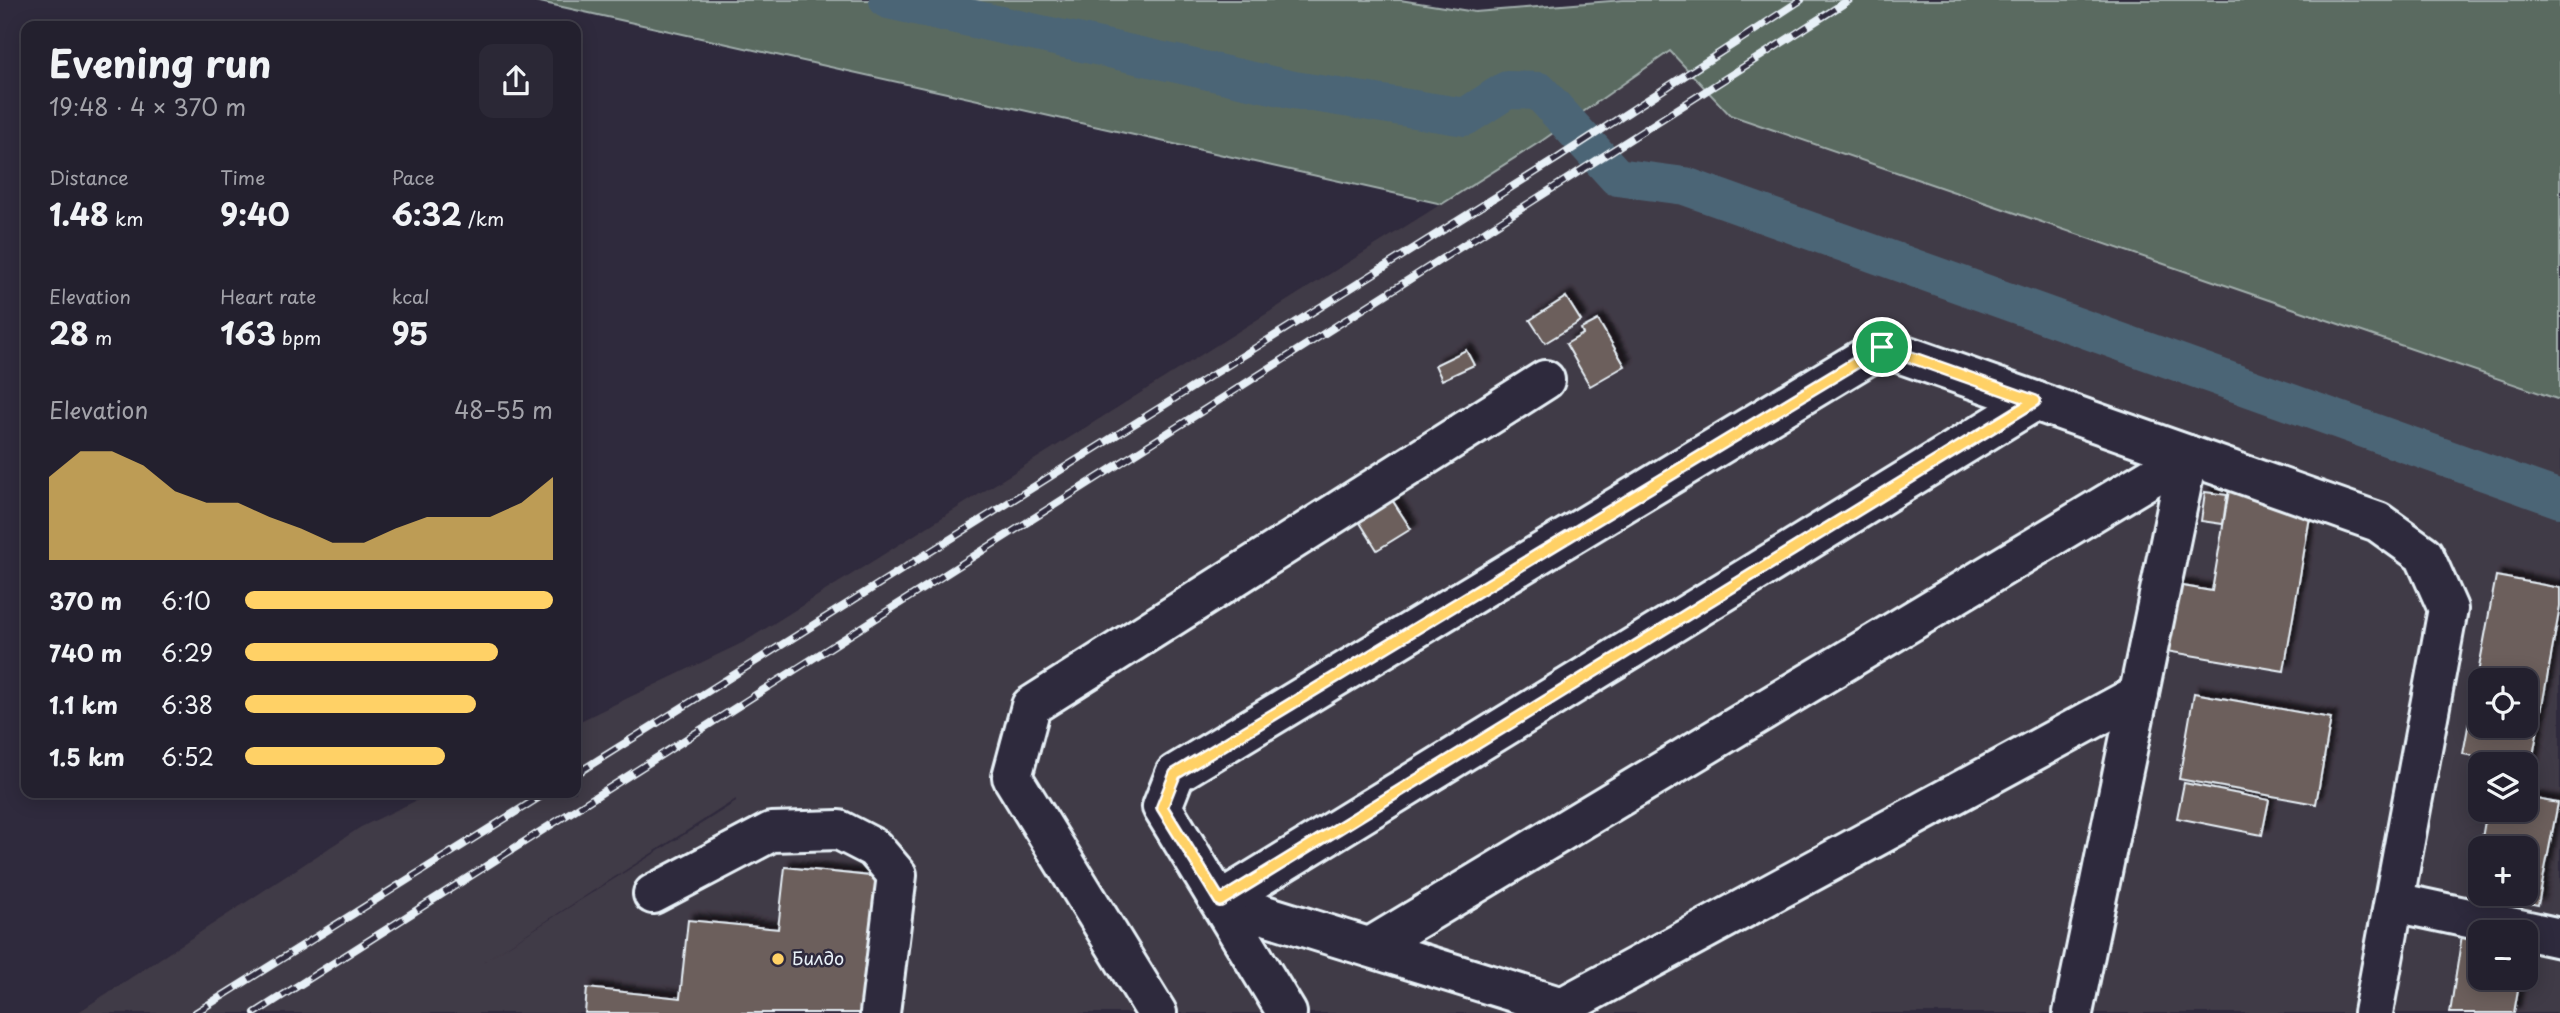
<!DOCTYPE html>
<html lang="en">
<head>
<meta charset="utf-8">
<style>
	:root { --surface:#23202e; --page:#2b2836; --text:#f1f3f6; --muted:#a3a3aa; --line:#403e4a; --accent:#ffd166 }
	body { margin:0; font-family:"Playpen Sans",sans-serif; background:var(--page); color:var(--text); height:100vh; display:flex; flex-direction:column; font-size:26px; white-space:nowrap }
	* { box-sizing:border-box; margin:0 }
	p { font-size:23px; color:var(--muted) }
	.icon { flex:none; width:38px; height:38px; fill:none; stroke:currentColor; stroke-width:2; stroke-linecap:round; stroke-linejoin:round }
	.map { position:relative; flex:1; overflow:hidden }
	.drawer { position:absolute; left:21px; top:21px; width:560px; height:777px; display:flex; flex-direction:column; background:var(--surface); border-radius:14px; box-shadow:0 4px 18px #0003,0 0 0 2px var(--line) }
	.drawer>* { flex:none }
	.buttons { position:absolute; left:2468px; top:668px; display:grid; gap:14px }
	.buttons a { display:grid; place-items:center; width:70px; height:70px; border-radius:14px; background:var(--surface); box-shadow:0 4px 18px #0003,0 0 0 2px var(--line); font-size:35px }
	.pin { position:absolute; display:grid; place-items:center; width:60px; height:60px; color:#fff; margin:-30px; border:4px solid #fff; border-radius:50%; box-shadow:0 2px 7px #0007 }
	.round { display:grid; place-items:center; flex:none; width:74px; height:74px; border-radius:14px; background:var(--page) }
	.headline { display:flex; align-items:center; justify-content:space-between; height:119px; padding:0 28px }
	h1 { font-size:38px; font-weight:700; line-height:52px }
	.stats { display:grid; grid-template-columns:repeat(3,1fr); gap:10px; height:119px; padding:7px 28px }
	.stats div { display:grid; align-content:center }
	.stats b { font-size:30px; font-weight:700 }
	.stats small { font-size:19px; font-weight:400 }
	.stats p { font-size:19px }
	.chart { height:196px; padding:14px 28px }
	.chart p { display:flex; justify-content:space-between }
	.chart svg { width:100%; height:126px; margin-top:7px; fill:var(--accent); opacity:.7 }
	ul { padding:0 28px; list-style:none; font-size:23px }
	li { display:grid; grid-template-columns:112px 84px 1fr; align-items:center; height:52px }
	li i { height:18px; border-radius:9px; background:var(--accent) }
	.map>svg:first-child { display:block }
	.built { fill:#413a46; fill-rule:evenodd }
	.green { fill:#5a6a61; stroke:#a1aeac; stroke-width:2 }
	.lines { fill:none; stroke-linecap:round; stroke-linejoin:round }
	.canal { stroke:#4c6576; stroke-width:38 }
	.building { fill:#6c5f5b; stroke:#e8f1f8; stroke-width:2; fill-rule:evenodd; filter:url(#shadow) }
	.minor-casing { stroke:#e8f1f8; stroke-width:44 }
	.minor { stroke:#2f2a3d; stroke-width:38 }
	.rail-casing { stroke:#e8f1f8; stroke-width:8 }
	.rail { stroke:#2f2a3d; stroke-width:5; stroke-dasharray:16; stroke-linecap:butt }
	.route-casing { stroke:#fff; stroke-width:14 }
	.route { stroke:#ffd166; stroke-width:9 }
	.poi-dot { fill:#ffd166; stroke:#2f2a3d; stroke-width:2.5 }
	.labels { text-anchor:middle; stroke-width:5; stroke-linejoin:round; paint-order:stroke }
	.poi-label { font-size:18px; fill:#e8f1f8; stroke:#2f2a3d; text-anchor:start }
</style>
</head>
<body>
<div class="map">
<svg width="2560" height="1013" viewBox="0 0 2560 1013">
	<defs>
		<filter id="shadow"><feDropShadow dx="6" dy="-6" stdDeviation="2" flood-color="#0009"/></filter>
	</defs>
	<rect width="100%" height="100%" fill="#2f2a3d"/>
	<filter id="ink" filterUnits="userSpaceOnUse"><feTurbulence type="fractalNoise" baseFrequency=".0143" numOctaves="2"/><feDisplacementMap in="SourceGraphic" scale="14" xChannelSelector="R" yChannelSelector="G"/><feConvolveMatrix kernelMatrix="1 2 1 2 8 2 1 2 1" color-interpolation-filters="sRGB"/></filter>
	<g filter="url(#ink)">
		<path class="built" d="M1670,51L1731,115L2560,400V1013H77L361,827L432,793H576V723L744,642L1543,140ZM2480,681H2525V726H2480ZM2480,765H2525V810H2480ZM736,799V802L484,961ZM2480,849H2525V894H2480ZM2480,933H2525V978H2480Z"/>
		<path class="green" d="M531,0H1400L1475,12L1623,0H2560V400L1730,115L1670,51L1543,140L1442,204Z"/>
		<g class="lines">
			<path class="canal" d="M888,0L1294,90L1465,117L1507,90L1539,91L1617,177L1685,186L2560,499"/>
		</g>
		<g class="building">
			<path d="M1566,297L1581,321L1545,343L1530,320Z"/>
			<path d="M1598,320L1625,366L1590,386L1566,344L1583,334L1581,329Z"/>
			<path d="M1466,350L1474,365L1442,380L1435,365Z"/>
			<path d="M1385,489L1411,529L1377,550L1352,510Z"/>
			<path d="M2229,490L2312,505L2284,671L2166,651L2177,585L2212,591Z"/>
			<path d="M2205,492L2227,495L2223,524L2201,521Z"/>
			<path d="M2496,576L2560,588V607L2531,767L2463,754ZM2480,681H2525V726H2480Z"/>
			<path d="M2194,693L2331,718L2316,804L2179,779Z"/>
			<path d="M2184,783L2269,800L2262,835L2177,818Z"/>
			<path d="M2525,797L2558,803L2538,905L2486,894H2525V849H2480L2487,810H2525Z"/>
			<path d="M2480,849V893L2472,891Z"/>
			<path d="M785,867L879,877L865,1013H585L587,988L680,998L688,920L778,929Z"/>
			<path d="M2464,922L2480,933V978H2520L2514,1013H2450Z"/>
		</g>
		<g class="lines">
			<defs>
				<g id="minor">
					<path d="M653,894L771,832L839,830L874,848L897,875L880,1013"/>
					<path d="M1220,901L1562,1007L2139,694"/>
					<path d="M1220,901L2035,401"/>
					<path d="M2395,902L2560,938"/>
					<path d="M1370,947L2188,455"/>
					<path d="M1157,1013L1012,777L1031,706L1545,380"/>
					<path d="M1287,1013L1162,807L1175,774L1882,347L2378,522L2424,555L2448,609L2373,1013"/>
					<path d="M2073,1013L2188,455"/>
				</g>
			</defs>
			<use href="#minor" class="minor-casing"/>
			<use href="#minor" class="minor"/>
			<defs>
				<g id="rail">
					<path d="M576,774L1558,158L1801,0"/>
					<path d="M195,1013L546,793"/>
					<path d="M255,1013L1849,0"/>
				</g>
			</defs>
			<use href="#rail" class="rail-casing"/>
			<use href="#rail" class="rail"/>
		</g>
	</g>
	<g class="lines" filter="url(#ink)">
		<defs>
			<path id="route" d="M1882,347L2035,401L1220,901L1162,807L1175,774Z"/>
		</defs>
		<use href="#route" class="route-casing"/>
		<use href="#route" class="route"/>
	</g>
	<circle class="poi-dot" cx="778" cy="959" r="7"/>
	<g class="labels">
		<g class="poi-label">
			<text x="792" y="965">Билдо</text>
		</g>
	</g>
</svg>
<div class="buttons">
<a><svg class="icon" aria-label="locate" viewBox="0 0 24 24"><circle cx="12" cy="12" r="6"/><path d="M12 2v4M12 18v4M2 12h4M18 12h4"/></svg></a>
<a><svg class="icon" aria-label="layers" viewBox="0 0 24 24"><path d="M12 4l9 5-9 5-9-5zM3 14l9 5 9-5"/></svg></a>
<a>+</a>
<a>−</a>
</div>
<div class="pin" style="left:1882px;top:347px;background:#1e9e55"><svg class="icon" aria-label="arrive" viewBox="0 0 24 24"><path d="M6 21V4h12l-3 4 3 4H6"/></svg></div>
<section class="drawer">
<div class="headline"><div><h1>Evening run</h1><p>19:48 · 4 × 370 m</p></div><a class="round"><svg class="icon" aria-label="share" viewBox="0 0 24 24"><path d="M12 15V3M7 8l5-5 5 5M5 13v7h14v-7"/></svg></a></div>
<div class="stats">
<div><p>Distance</p><b>1.48<small> km</small></b></div>
<div><p>Time</p><b>9:40</b></div>
<div><p>Pace</p><b>6:32<small> /km</small></b></div>
</div>
<div class="stats">
<div><p>Elevation</p><b>28<small> m</small></b></div>
<div><p>Heart rate</p><b>163<small> bpm</small></b></div>
<div><p>kcal</p><b>95</b></div>
</div>
<div class="chart"><p><span>Elevation</span>48–55 m</p>
<svg viewBox="0 0 160 44" preserveAspectRatio="none"><path d="M0 44V15L10 6L20 6L30 11L40 20L50 24L60 24L70 29L80 33L90 38L100 38L110 33L120 29L130 29L140 29L150 24L160 15V44z"/></svg>
</div>
<ul>
<li><b>370 m</b>6:10<i style="width:100%"></i></li>
<li><b>740 m</b>6:29<i style="width:82%"></i></li>
<li><b>1.1 km</b>6:38<i style="width:75%"></i></li>
<li><b>1.5 km</b>6:52<i style="width:65%"></i></li>
</ul>
</section>
</div>
</body>
</html>
